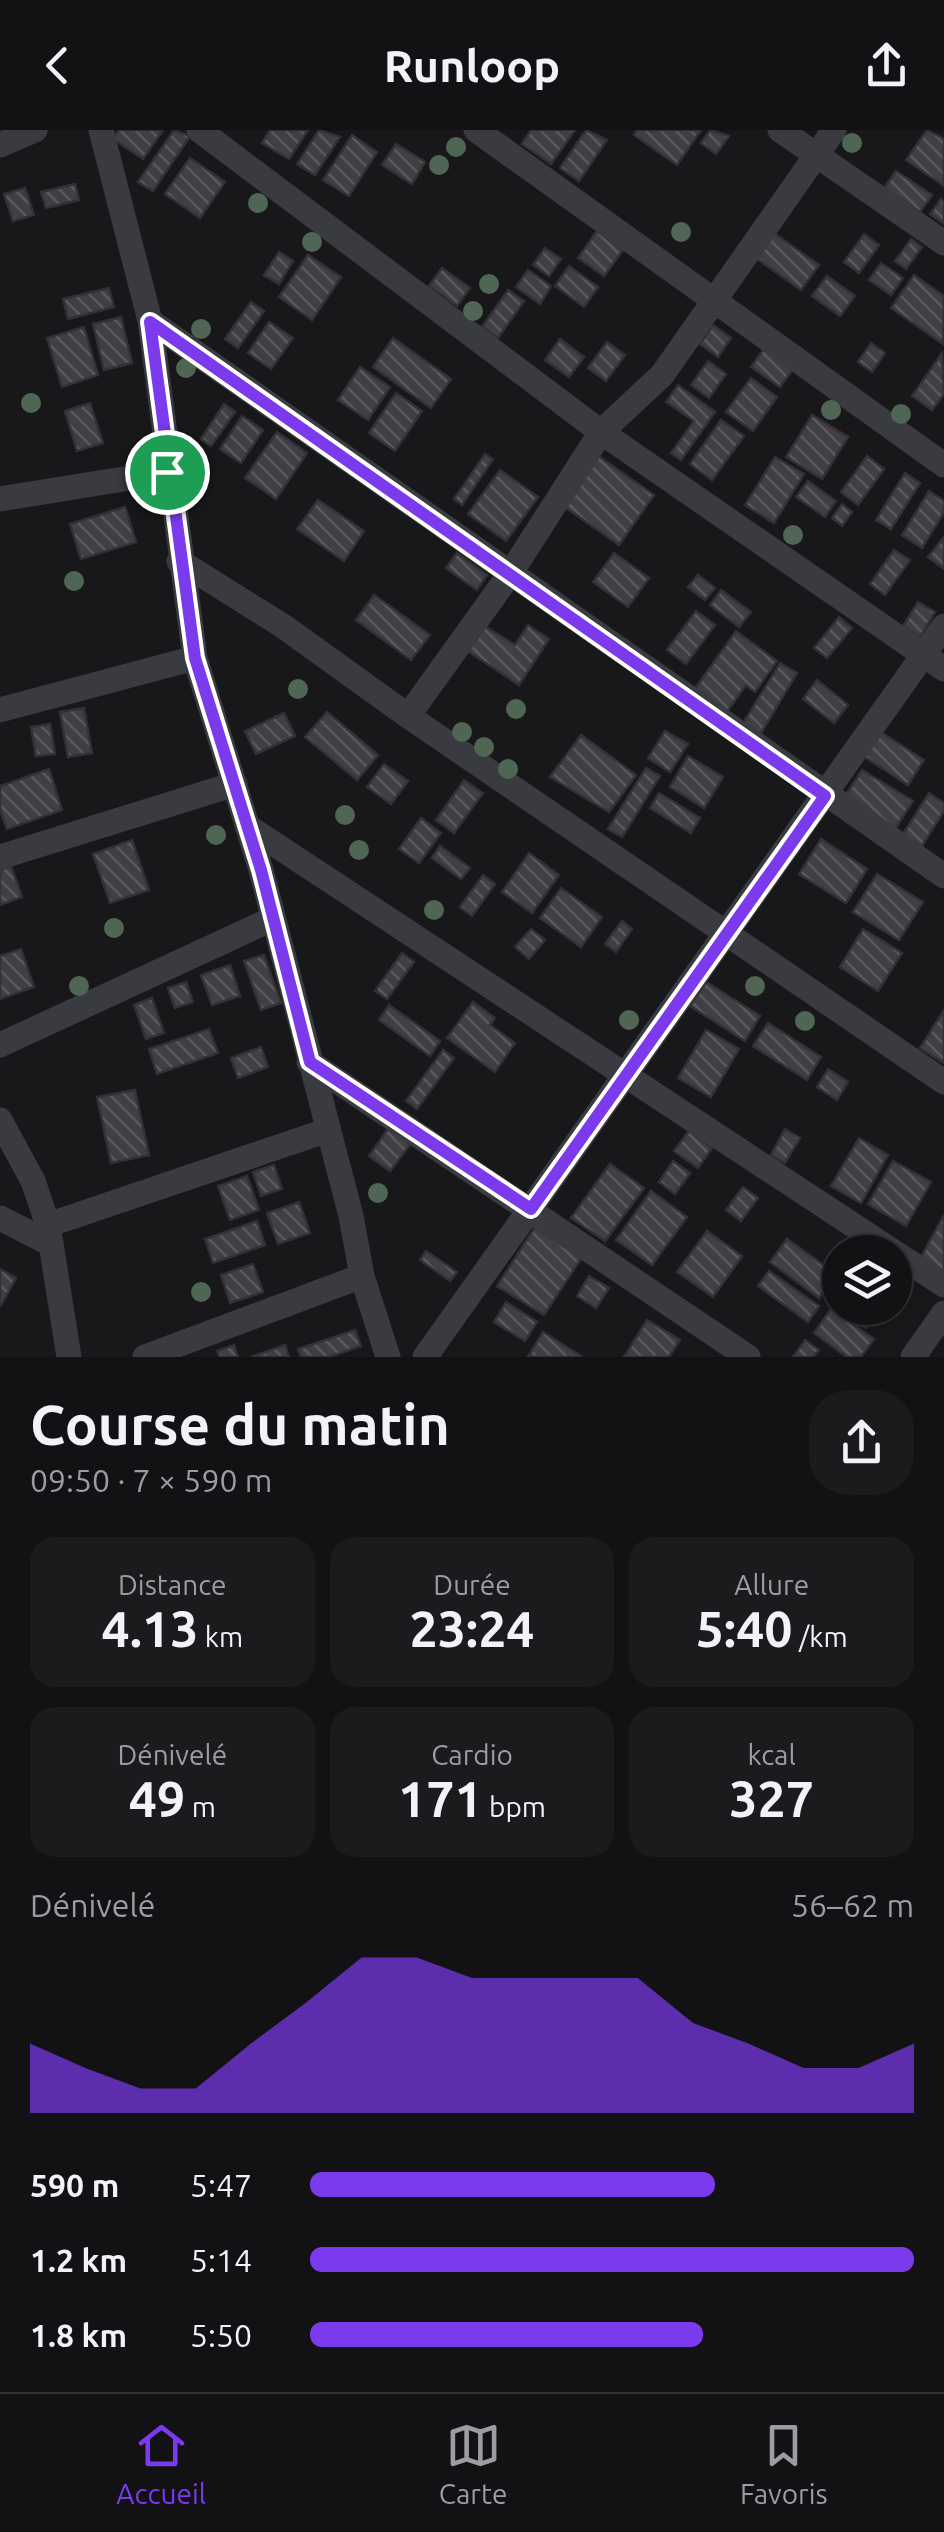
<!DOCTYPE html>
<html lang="fr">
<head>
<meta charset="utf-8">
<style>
	:root { --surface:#121114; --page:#1b1a1d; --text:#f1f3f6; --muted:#9c9da0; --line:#313134; --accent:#7c3aed }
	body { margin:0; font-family:Ubuntu,sans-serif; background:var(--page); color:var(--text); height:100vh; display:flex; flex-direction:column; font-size:38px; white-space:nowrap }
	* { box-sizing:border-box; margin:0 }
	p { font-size:32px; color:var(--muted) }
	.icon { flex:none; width:55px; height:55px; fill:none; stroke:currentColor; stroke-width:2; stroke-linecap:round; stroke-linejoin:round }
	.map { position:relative; height:1227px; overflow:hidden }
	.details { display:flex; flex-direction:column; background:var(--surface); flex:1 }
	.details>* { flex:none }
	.fabs { position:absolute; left:822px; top:1105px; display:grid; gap:20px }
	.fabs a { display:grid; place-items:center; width:90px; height:90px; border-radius:50%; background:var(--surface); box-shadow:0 2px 8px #0004,0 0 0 2px var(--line); font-size:50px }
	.pin { position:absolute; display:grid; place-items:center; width:85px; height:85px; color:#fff; margin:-42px; border:5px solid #fff; border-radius:50%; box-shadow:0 2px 10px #0007 }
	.round { display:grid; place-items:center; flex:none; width:105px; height:105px; border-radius:40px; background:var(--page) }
	.headline { display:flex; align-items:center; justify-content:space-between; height:170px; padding:0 30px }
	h1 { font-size:55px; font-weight:700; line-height:75px }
	.figures { display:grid; grid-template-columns:repeat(3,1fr); gap:15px; height:170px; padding:10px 30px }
	.figures div { display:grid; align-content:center; border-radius:25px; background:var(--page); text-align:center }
	.figures b { font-size:50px; font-weight:700 }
	.figures small { font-size:28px; font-weight:400 }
	.figures p { font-size:28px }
	.chart { height:280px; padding:20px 30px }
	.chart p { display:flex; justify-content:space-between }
	.chart svg { width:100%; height:180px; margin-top:10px; fill:var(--accent); opacity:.7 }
	ul { padding:0 30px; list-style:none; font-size:32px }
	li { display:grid; grid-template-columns:160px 120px 1fr; align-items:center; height:75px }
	li i { height:25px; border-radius:12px; background:var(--accent) }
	header { display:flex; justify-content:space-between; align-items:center; height:130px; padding:0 30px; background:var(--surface); font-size:45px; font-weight:700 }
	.tabs { display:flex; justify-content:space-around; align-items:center; height:140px; border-top:2px solid var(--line); background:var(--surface); font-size:28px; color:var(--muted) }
	.tabs a { display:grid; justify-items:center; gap:5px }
	.tabs .current { color:var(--accent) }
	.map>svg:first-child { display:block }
	.building { fill:url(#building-back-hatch); stroke:#323136; stroke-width:2.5 }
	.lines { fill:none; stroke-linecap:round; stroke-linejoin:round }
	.street { stroke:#3a3a41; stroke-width:25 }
	.tree { fill:#506655 }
	.route-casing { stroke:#fff; stroke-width:20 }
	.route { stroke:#7c3aed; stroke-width:12 }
</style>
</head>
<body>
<header><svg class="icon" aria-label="back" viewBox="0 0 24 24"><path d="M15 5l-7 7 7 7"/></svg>Runloop<svg class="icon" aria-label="share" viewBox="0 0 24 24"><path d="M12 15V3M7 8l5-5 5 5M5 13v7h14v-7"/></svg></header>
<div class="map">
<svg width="944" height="1227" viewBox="0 0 944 1227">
	<defs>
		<pattern id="building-back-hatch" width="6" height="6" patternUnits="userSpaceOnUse" patternTransform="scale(2.5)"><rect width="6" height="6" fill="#3f3f44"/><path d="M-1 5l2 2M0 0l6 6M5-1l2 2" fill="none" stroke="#58585d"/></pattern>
	</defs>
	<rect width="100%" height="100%" fill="#18171a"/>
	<g class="building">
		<path d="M119,0H163L143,29L113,9Z"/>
		<path d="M174,0L190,6L153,61L138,52Z"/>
		<path d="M270,0H308L289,29L262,13Z"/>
		<path d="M319,0L340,7L315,45L297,34Z"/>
		<path d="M531,0H575L551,34L522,14Z"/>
		<path d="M586,0L607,10L579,51L560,38Z"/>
		<path d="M637,0H701L677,35L634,5Z"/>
		<path d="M710,0L729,6L716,24L701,13Z"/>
		<path d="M927,0L944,9V56L906,30Z"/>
		<path d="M352,5L377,22L349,66L323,50Z"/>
		<path d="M396,14L425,32L412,54L382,35Z"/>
		<path d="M190,28L225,52L200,88L165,64Z"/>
		<path d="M896,41L932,65L920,82L884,58Z"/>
		<path d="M75,54L79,70L46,78L41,62Z"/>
		<path d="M25,58L34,85L13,91L4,64Z"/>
		<path d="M941,69L944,72V94L930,84Z"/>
		<path d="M597,101L623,120L604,146L578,128Z"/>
		<path d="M771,101L819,135L801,160L753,126Z"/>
		<path d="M864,104L879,115L859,143L844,132Z"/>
		<path d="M911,109L922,117L906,139L895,131Z"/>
		<path d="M545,118L561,129L549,146L533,135Z"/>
		<path d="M279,122L293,131L279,154L264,145Z"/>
		<path d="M308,125L341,147L312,190L279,167Z"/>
		<path d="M881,133L903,148L891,165L869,150Z"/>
		<path d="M569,136L598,157L584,177L555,156Z"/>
		<path d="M442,138L470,158L457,176L429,156Z"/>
		<path d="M528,140L551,156L540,174L516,157Z"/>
		<path d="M914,145L944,166L943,214L891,178Z"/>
		<path d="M827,146L855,166L840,186L812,166Z"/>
		<path d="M109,158L114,177L68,189L63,169Z"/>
		<path d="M508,160L524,171L498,208L482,197Z"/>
		<path d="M251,172L264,181L238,218L225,209Z"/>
		<path d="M121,187L132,233L104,240L93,194Z"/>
		<path d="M269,192L293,208L271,239L248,223Z"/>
		<path d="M713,195L731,208L718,227L700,214Z"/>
		<path d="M84,197L98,245L62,257L47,208Z"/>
		<path d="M393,208L451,249L431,278L373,237Z"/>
		<path d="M560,209L584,227L569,247L545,230Z"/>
		<path d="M607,212L625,225L606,251L588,238Z"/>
		<path d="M871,213L885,223L872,242L858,232Z"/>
		<path d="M766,216L795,236L780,257L751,237Z"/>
		<path d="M942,223L944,264L932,280L912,266Z"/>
		<path d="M708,231L726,244L709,268L691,255Z"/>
		<path d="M360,237L390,257L368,290L338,270Z"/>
		<path d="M751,248L777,267L753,301L726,282Z"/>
		<path d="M678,255L715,282L681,330L671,323L694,291L666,272Z"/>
		<path d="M396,263L422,281L395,321L369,303Z"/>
		<path d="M90,273L103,313L77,321L65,281Z"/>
		<path d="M224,274L235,282L211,316L201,309Z"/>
		<path d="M812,285L848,307L822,349L786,327Z"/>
		<path d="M242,286L263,300L241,333L220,319Z"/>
		<path d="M721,290L744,306L712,350L690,334Z"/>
		<path d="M277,302L307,323L276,369L245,348Z"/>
		<path d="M485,324L493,329L462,375L454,369Z"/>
		<path d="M597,325L654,365L619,415L562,375Z"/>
		<path d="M867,326L884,339L858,375L841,362Z"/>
		<path d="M775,327L804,344L774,393L745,375Z"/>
		<path d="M500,340L538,367L506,411L468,384Z"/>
		<path d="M905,343L920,353L891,399L876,390Z"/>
		<path d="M808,351L836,371L825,387L796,367Z"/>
		<path d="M929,361L944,371V382L922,418L902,405Z"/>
		<path d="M318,370L364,401L344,431L297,399Z"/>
		<path d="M842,374L852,382L842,396L832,388Z"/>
		<path d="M125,377L136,412L81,429L70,394Z"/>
		<path d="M944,407V439L928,427Z"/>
		<path d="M894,420L910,430L885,465L870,454Z"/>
		<path d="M457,423L487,445L477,460L446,438Z"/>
		<path d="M614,423L649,448L628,477L593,452Z"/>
		<path d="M698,445L715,458L705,470L688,457Z"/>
		<path d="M721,460L751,482L739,497L710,475Z"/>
		<path d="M374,465L430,505L411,530L356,490Z"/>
		<path d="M918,472L935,482L920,507L903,496Z"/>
		<path d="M696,481L715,495L686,534L667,520Z"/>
		<path d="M839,487L852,498L827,528L814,518Z"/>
		<path d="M483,495L515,515L528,495L549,509L519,555L466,520Z"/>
		<path d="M736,501L777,531L755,562L746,555L726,583L694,560Z"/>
		<path d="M780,533L797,543L760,605L742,595Z"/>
		<path d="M817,550L848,575L834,593L803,569Z"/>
		<path d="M84,578L92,623L68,627L60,582Z"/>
		<path d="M327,582L378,625L357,650L305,607Z"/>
		<path d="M284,583L295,606L256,624L245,601Z"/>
		<path d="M50,594L55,624L36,626L31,597Z"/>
		<path d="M876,599L924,630L908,655L860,624Z"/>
		<path d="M665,601L688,614L670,642L648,628Z"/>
		<path d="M581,605L636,645L609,682L550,647Z"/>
		<path d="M688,626L723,647L704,678L670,657Z"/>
		<path d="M384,634L408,651L391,674L367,657Z"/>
		<path d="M646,638L660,646L622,707L608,699Z"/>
		<path d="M49,639L62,680L7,699L0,680V656Z"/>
		<path d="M862,640L913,671L895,699L844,668Z"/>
		<path d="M464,650L483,663L454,703L436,690Z"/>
		<path d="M659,663L700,688L691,703L650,678Z"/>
		<path d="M929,663L944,673V681L920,719L901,707Z"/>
		<path d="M421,688L441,703L419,733L399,719Z"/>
		<path d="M821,709L867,739L846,773L799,744Z"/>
		<path d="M132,710L149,760L110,773L93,724Z"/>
		<path d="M440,716L470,738L461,749L432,728Z"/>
		<path d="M529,723L559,745L532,783L502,762Z"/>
		<path d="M11,736L22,767L0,775V740Z"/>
		<path d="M877,744L923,772L899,810L853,782Z"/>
		<path d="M483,745L495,754L472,786L460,777Z"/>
		<path d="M561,758L602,787L581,817L540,788Z"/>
		<path d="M622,791L632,799L616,822L605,814Z"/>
		<path d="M531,799L545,810L529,829L515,817Z"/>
		<path d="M863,799L902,823L878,861L840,837Z"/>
		<path d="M21,819L34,857L0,869V826Z"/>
		<path d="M402,823L414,832L387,869L375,861Z"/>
		<path d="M264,825L281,873L261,880L244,831Z"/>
		<path d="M230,835L240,866L212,875L201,845Z"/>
		<path d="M186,852L193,872L175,878L168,858Z"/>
		<path d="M706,852L760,886L745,911L690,876Z"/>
		<path d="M152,868L164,903L146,909L134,875Z"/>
		<path d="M473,872L495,888L490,895L515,913L495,942L447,908Z"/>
		<path d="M389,875L440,911L430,926L379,890Z"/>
		<path d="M944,880V933L920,918Z"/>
		<path d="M768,893L821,927L807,950L753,916Z"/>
		<path d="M209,899L218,923L157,944L149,919Z"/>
		<path d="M706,900L739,919L711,967L678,948Z"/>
		<path d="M261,917L268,937L238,948L231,928Z"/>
		<path d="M443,920L454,928L417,979L406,971Z"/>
		<path d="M828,939L848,952L837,970L817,957Z"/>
		<path d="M135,960L149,1025L111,1033L97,967Z"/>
		<path d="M390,996L412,1012L390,1041L369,1026Z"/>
		<path d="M785,999L800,1008L785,1033L771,1025Z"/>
		<path d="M689,1001L712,1018L698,1038L674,1021Z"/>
		<path d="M859,1008L888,1025L861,1073L831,1056Z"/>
		<path d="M673,1031L690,1043L675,1064L659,1052Z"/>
		<path d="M893,1031L931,1052L906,1096L868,1074Z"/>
		<path d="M610,1034L644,1058L605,1111L571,1088Z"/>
		<path d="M274,1035L282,1059L261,1066L253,1042Z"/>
		<path d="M247,1046L259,1080L230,1090L218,1056Z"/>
		<path d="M743,1057L758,1068L741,1091L726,1080Z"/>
		<path d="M651,1061L687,1087L652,1135L616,1110Z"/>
		<path d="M299,1072L310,1103L278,1114L267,1083Z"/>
		<path d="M944,1085V1142L920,1129Z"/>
		<path d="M257,1091L265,1115L213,1133L205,1109Z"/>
		<path d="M537,1094L584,1124L544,1185L497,1156Z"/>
		<path d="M707,1101L742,1126L713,1167L677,1142Z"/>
		<path d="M787,1109L836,1144L819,1168L770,1132Z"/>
		<path d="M426,1121L457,1142L450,1151L420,1130Z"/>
		<path d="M253,1134L263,1162L230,1173L221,1145Z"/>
		<path d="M0,1139L16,1148L0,1177Z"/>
		<path d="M769,1141L819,1176L808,1192L758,1156Z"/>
		<path d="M589,1146L609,1158L596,1178L577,1166Z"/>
		<path d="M840,1167V1178H881L866,1198L834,1175Z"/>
		<path d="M506,1172L537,1192L525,1211L494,1192Z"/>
		<path d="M831,1179L874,1209L861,1227H847L814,1203Z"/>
		<path d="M647,1190L680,1210L669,1227H624Z"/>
		<path d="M355,1200L361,1216L329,1227H301L298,1219Z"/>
		<path d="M543,1202L581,1226L580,1227H528Z"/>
		<path d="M805,1210L819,1220L813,1227H793Z"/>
		<path d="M234,1215L238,1227H220L217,1221Z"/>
		<path d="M285,1215L289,1227H251Z"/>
	</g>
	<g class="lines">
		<g class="street">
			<path d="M101,0L150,191L195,528L261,740L351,1086L362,1146L388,1227"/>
			<path d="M199,0L601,302L944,539"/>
			<path d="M476,0L944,335"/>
			<path d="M780,0L944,113"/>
			<path d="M0,15L35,0"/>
			<path d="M150,191L944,746"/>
			<path d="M0,369L167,342"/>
			<path d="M179,431L283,496L408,586L944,952"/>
			<path d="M0,580L195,528"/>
			<path d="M408,586L512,441L601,302L662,245L834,0"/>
			<path d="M247,696L944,1155"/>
			<path d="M0,727L235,654"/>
			<path d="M0,915L272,789"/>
			<path d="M309,932L748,1227"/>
			<path d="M0,990L33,1051L48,1095L69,1227"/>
			<path d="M0,1088L51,1114"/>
			<path d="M48,1095L328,1000"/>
			<path d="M145,1227L362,1146"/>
			<path d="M425,1227L944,496"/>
			<path d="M913,1227L944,1183"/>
		</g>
	</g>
	<g class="tree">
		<circle cx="852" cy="13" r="10"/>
		<circle cx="456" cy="17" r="10"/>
		<circle cx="439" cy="35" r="10"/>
		<circle cx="258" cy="73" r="10"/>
		<circle cx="681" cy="102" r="10"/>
		<circle cx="312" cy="112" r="10"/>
		<circle cx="489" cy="154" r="10"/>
		<circle cx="473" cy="181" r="10"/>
		<circle cx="201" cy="199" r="10"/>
		<circle cx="186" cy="238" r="10"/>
		<circle cx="31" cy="273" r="10"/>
		<circle cx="831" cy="280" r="10"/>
		<circle cx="901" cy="284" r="10"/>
		<circle cx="793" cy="405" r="10"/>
		<circle cx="74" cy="451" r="10"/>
		<circle cx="298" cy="559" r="10"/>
		<circle cx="516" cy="579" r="10"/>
		<circle cx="462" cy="602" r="10"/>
		<circle cx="484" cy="617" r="10"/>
		<circle cx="508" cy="639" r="10"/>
		<circle cx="345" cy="685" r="10"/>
		<circle cx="216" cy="705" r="10"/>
		<circle cx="359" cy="720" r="10"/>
		<circle cx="434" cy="780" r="10"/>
		<circle cx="114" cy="798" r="10"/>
		<circle cx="79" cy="856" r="10"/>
		<circle cx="755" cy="856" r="10"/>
		<circle cx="629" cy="890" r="10"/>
		<circle cx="805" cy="891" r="10"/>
		<circle cx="378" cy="1063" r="10"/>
		<circle cx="201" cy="1162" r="10"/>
	</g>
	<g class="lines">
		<defs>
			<path id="route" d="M150,192L825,666L531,1079L310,932L261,740L195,528Z"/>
		</defs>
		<use href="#route" class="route-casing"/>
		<use href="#route" class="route"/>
	</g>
</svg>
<div class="fabs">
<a><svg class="icon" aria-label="layers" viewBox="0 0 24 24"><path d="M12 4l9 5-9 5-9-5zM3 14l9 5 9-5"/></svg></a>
</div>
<div class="pin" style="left:167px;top:342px;background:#1e9e55"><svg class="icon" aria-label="arrive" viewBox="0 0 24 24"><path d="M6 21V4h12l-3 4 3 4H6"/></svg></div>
</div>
<section class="details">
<div class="headline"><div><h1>Course du matin</h1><p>09:50 · 7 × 590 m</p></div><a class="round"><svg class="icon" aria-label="share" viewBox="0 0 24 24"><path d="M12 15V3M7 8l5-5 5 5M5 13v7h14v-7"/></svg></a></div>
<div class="figures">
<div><p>Distance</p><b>4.13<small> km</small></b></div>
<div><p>Durée</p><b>23:24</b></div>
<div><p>Allure</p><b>5:40<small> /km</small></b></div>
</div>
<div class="figures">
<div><p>Dénivelé</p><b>49<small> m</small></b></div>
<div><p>Cardio</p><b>171<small> bpm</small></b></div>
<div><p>kcal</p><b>327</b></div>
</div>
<div class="chart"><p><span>Dénivelé</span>56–62 m</p>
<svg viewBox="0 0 160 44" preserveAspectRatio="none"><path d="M0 44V27L10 33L20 38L30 38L40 27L50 17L60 6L70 6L80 11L90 11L100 11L110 11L120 22L130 27L140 33L150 33L160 27V44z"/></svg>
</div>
<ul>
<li><b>590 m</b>5:47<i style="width:67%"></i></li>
<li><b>1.2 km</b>5:14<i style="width:100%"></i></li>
<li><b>1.8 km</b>5:50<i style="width:65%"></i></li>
</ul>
</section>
<nav class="tabs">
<a class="current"><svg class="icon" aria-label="home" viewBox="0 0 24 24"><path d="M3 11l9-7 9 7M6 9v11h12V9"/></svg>Accueil</a>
<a><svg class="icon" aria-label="map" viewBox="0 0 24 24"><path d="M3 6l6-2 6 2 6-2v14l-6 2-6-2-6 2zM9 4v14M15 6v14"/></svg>Carte</a>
<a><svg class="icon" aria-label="saved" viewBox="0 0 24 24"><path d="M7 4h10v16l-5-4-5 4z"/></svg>Favoris</a>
</nav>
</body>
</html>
